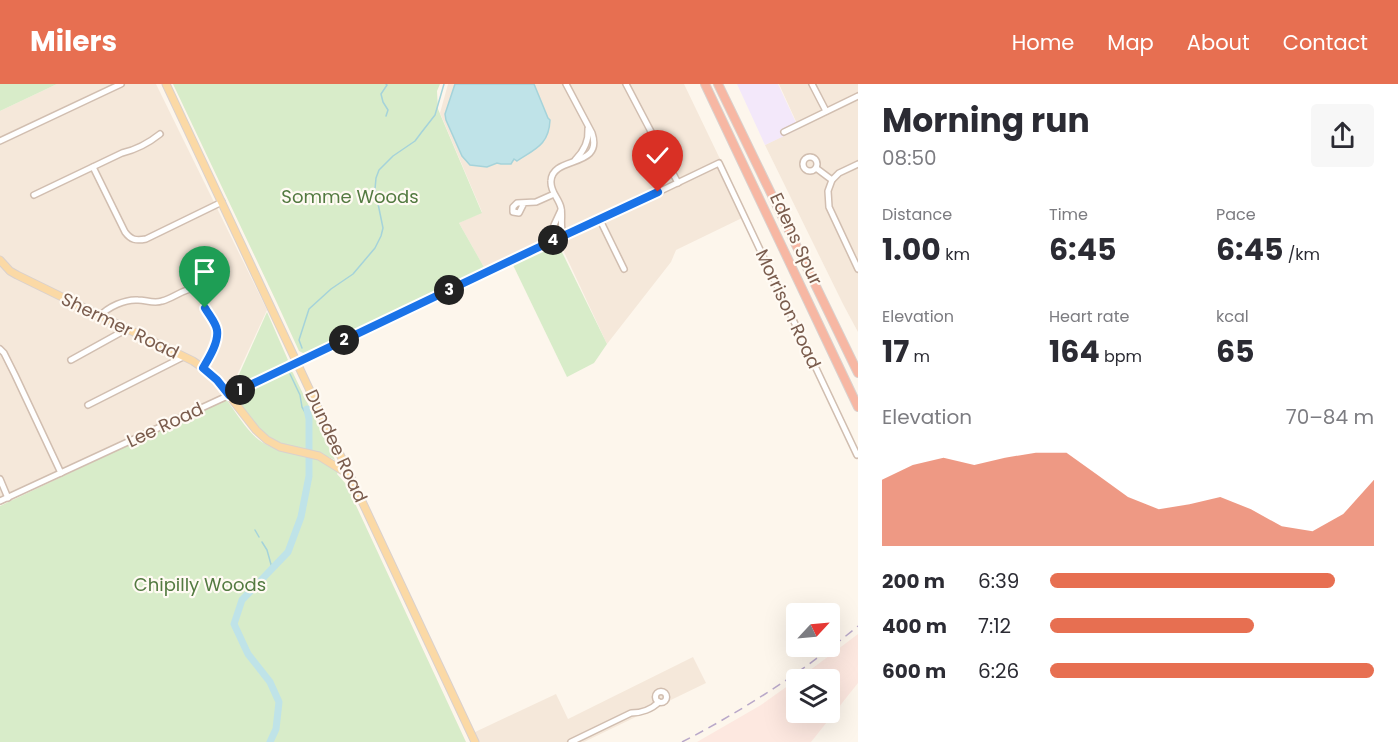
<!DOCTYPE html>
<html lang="en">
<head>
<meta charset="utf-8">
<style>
	:root { --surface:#fff; --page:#f7f7f7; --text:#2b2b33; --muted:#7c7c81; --accent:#e76f51 }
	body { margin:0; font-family:Poppins,sans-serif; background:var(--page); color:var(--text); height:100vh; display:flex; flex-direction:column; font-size:22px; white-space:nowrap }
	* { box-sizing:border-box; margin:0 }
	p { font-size:20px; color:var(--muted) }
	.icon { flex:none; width:33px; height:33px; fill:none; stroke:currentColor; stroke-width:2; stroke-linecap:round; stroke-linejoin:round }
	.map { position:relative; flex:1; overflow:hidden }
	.details { display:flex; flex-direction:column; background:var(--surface); width:540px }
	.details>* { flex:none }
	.needle { width:39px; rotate:64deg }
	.controls { position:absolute; left:786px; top:519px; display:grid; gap:12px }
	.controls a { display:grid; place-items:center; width:54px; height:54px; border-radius:6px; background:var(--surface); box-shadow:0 6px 24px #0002; font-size:30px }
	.pin { position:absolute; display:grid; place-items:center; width:51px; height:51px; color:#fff; margin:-62px -26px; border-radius:50% 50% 50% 0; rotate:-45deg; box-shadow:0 0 6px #0007 }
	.pin .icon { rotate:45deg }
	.km { position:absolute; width:30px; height:30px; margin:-15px; border-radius:50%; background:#222; color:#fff; font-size:16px; line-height:30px; text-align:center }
	.round { display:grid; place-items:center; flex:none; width:63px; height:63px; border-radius:6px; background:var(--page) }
	.headline { display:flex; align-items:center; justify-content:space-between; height:102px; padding:0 24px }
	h1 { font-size:33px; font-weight:700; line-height:45px }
	.metrics { display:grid; grid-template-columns:repeat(3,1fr); gap:9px; height:102px; padding:6px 24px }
	.metrics div { display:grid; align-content:center }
	.metrics b { font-size:30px; font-weight:700 }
	.metrics small { font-size:16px; font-weight:400 }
	.metrics p { font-size:16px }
	.chart { height:168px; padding:12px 24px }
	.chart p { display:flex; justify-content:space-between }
	.chart svg { width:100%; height:108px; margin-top:6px; fill:var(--accent); opacity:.7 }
	ul { padding:0 24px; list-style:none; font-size:20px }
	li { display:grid; grid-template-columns:96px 72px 1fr; align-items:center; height:45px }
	li i { height:15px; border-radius:8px; background:var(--accent) }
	header { display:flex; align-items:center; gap:36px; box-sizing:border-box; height:84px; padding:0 30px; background:var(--accent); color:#fff }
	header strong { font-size:28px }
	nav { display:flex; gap:33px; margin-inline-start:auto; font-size:21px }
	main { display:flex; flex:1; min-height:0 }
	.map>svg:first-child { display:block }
	.residential { fill:#f5e8da }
	.commercial { fill:#fde8e0 }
	.education { fill:#f3e8fa }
	.green { fill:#d8ecc9 }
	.water { fill:#bfe3e8; stroke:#a5d3da; stroke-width:1.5 }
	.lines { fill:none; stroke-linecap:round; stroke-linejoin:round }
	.stream { stroke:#a5d3da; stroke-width:1.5 }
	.river { stroke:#bfe3e8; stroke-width:7 }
	.minor-casing { stroke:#d1beb0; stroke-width:8 }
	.major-casing { stroke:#dad1cd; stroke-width:9 }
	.highway-casing { stroke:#dad1cd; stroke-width:10 }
	.minor { stroke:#fff; stroke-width:5 }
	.major { stroke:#fbd9a5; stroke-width:7 }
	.highway { stroke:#f7b7a3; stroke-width:8 }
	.rail { stroke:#b9a8c9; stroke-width:1.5; stroke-dasharray:9 6; stroke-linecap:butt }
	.route-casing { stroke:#fff; stroke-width:12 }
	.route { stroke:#1a73e8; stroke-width:8 }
	.labels { text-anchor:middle; stroke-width:4.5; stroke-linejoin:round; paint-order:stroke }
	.park-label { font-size:18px; fill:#537a41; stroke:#fffaf3 }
	.street-label { font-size:18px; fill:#7a5c4d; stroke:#fffaf3 }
</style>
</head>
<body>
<header>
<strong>Milers</strong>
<nav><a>Home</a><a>Map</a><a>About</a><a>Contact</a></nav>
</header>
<main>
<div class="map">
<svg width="858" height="658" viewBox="0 0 858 658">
	<rect width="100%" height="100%" fill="#fdf6ec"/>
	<g class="residential">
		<path d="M57,0H156L267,226L227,313L0,421V27Z"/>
		<path d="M448,0H684L720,75L717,76L718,84L742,134L676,166L671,178L607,260L557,153L486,187L459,139L482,128L440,29Z"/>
		<path d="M779,0H858V248L843,220L765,61L799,44Z"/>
		<path d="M693,573L706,599L584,658H478L473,649L556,610L568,635Z"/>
	</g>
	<path class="commercial" d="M858,550V599L811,658H697L761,621L796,596V628H830V596H797Z"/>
	<path class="education" d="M737,0H778L799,45L765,61Z"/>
	<g class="green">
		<path d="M0,0H57L0,27Z"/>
		<path d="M173,0H440L437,7L438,25L482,129L459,139L485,185L310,268L305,270L299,267L277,219Z"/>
		<path d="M558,160L607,260L594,279L567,293L513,181Z"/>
		<path d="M267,228L288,276L286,279L233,304Z"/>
		<path d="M290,285L293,289L335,376C328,373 321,369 314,367C302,364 289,363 277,357C259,349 248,329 236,314V310Z"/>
		<path d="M226,315C235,327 247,347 259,356C276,369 299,369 318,375C326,378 332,383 338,388L337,390L346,400L466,658H0V422Z"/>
	</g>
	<path class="water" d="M455,0H534L548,34L550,36C549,61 535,65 517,77L514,75L511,80H501L497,79L487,83L470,81L462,72L446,36L445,30Z"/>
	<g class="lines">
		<g class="stream">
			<path d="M386,32L388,26L383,18L381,10L387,1L386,0"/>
			<path d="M302,264L299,256L309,225L331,205L353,190L375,164L381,152L383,144L375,105L376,94L379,86L393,72L415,57L421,49L435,31L444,0"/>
			<path d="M290,290L300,311L302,323L309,335"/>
			<path d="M255,446L259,453"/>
			<path d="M262,458L267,466L272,484"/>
		</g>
		<path class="river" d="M270,658L276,645L279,618L270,598L248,570L234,540L242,516L288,468L301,433L309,392V335L307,325"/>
		<defs>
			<g id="minor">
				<path d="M626,0L678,99"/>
				<path d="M812,0L826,27"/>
				<path d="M784,48L858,12"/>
				<path d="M0,57L121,0"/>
				<circle cx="810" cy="80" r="7"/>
				<path d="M575,76C584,67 589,58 588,45"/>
				<path d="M93,83L125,148C131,156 136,157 146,155L222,118"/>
				<path d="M816,84L832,96L828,107L829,123L858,185"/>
				<path d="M832,96L839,89L858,80"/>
				<path d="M34,111L122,69C135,66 150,58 160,50"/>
				<path d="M524,119L519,129L513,128V123L517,119L536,118L554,110"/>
				<path d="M600,136L624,185"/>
				<path d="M564,152C559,142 563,134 561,124C559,114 550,108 551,97C552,71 604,85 592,49L566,0"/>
				<path d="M558,154L554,141L561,126"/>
				<path d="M100,232C108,223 125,215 138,216C146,216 154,220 162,217C174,214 184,204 197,204L202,210L205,224L217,246L213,265L203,284"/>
				<path d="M0,265L4,269L15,291L61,389"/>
				<path d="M71,276L127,245"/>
				<path d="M88,321L183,273"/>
				<path d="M0,395L8,414"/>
				<path d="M0,417L223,314L535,165L600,136L719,79L857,371"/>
				<circle cx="661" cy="613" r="5.5"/>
				<path d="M571,658L631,629C641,629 652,625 659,618"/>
			</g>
			<g id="major">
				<path d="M166,0L475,658"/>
				<path d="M0,176L10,187L17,191L193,277L210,289L217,296L256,346L267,356L280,363L319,372L348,390"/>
			</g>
			<g id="highway">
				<path d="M705,0L858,323"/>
				<path d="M718,0L858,289"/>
			</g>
		</defs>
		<use href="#minor" class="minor-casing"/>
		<use href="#major" class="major-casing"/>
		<use href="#highway" class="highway-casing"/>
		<use href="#minor" class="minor"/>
		<use href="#major" class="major"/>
		<use href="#highway" class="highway"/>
		<path class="rail" d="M682,658C744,626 804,587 858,542"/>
	</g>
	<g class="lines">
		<defs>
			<path id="route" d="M205,224C209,231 216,239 217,246C219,258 209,274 203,284L217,296L229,311L535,165L658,108"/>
		</defs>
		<use href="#route" class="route-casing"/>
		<use href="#route" class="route"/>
	</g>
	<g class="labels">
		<g class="park-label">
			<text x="350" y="119">Somme Woods</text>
			<text x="200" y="507">Chipilly Woods</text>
		</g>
		<g class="street-label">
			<text transform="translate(796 155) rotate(65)" y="6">Edens Spur</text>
			<text transform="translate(788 225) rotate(65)" y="6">Morrison Road</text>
			<text transform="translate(120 242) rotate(26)" y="6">Shermer Road</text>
			<text transform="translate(165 341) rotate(-25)" y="6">Lee Road</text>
			<text transform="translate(336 362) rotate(65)" y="6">Dundee Road</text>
		</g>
	</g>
</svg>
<div class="controls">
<a><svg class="needle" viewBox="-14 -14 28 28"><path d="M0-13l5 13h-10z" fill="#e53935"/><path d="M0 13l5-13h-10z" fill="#7c7c81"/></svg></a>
<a><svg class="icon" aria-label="layers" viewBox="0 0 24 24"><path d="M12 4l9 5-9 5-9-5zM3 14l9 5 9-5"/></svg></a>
</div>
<div class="pin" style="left:205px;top:224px;background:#1e9e55"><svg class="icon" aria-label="arrive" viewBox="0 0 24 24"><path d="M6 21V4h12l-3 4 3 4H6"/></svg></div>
<div class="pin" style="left:658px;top:108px;background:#d93025"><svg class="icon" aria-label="check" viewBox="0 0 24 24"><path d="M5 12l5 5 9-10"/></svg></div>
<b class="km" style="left:240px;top:306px">1</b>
<b class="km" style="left:344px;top:256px">2</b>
<b class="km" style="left:449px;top:206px">3</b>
<b class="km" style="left:553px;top:156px">4</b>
</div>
<section class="details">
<div class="headline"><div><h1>Morning run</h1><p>08:50</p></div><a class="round"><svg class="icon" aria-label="share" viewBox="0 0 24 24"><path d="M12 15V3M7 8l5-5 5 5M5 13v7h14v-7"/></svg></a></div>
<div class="metrics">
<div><p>Distance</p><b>1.00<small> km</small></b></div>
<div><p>Time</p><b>6:45</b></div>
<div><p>Pace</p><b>6:45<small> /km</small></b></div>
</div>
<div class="metrics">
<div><p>Elevation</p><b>17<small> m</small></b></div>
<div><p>Heart rate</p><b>164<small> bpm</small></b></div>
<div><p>kcal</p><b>65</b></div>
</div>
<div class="chart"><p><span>Elevation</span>70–84 m</p>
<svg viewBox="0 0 160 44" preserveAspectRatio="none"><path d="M0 44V17L10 11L20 8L30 11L40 8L50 6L60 6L70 15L80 24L90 29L100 27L110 24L120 29L130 36L140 38L150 31L160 17V44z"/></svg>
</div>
<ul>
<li><b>200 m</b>6:39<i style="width:88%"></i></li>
<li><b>400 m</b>7:12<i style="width:63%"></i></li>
<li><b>600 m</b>6:26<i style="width:100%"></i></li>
</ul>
</section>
</main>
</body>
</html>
